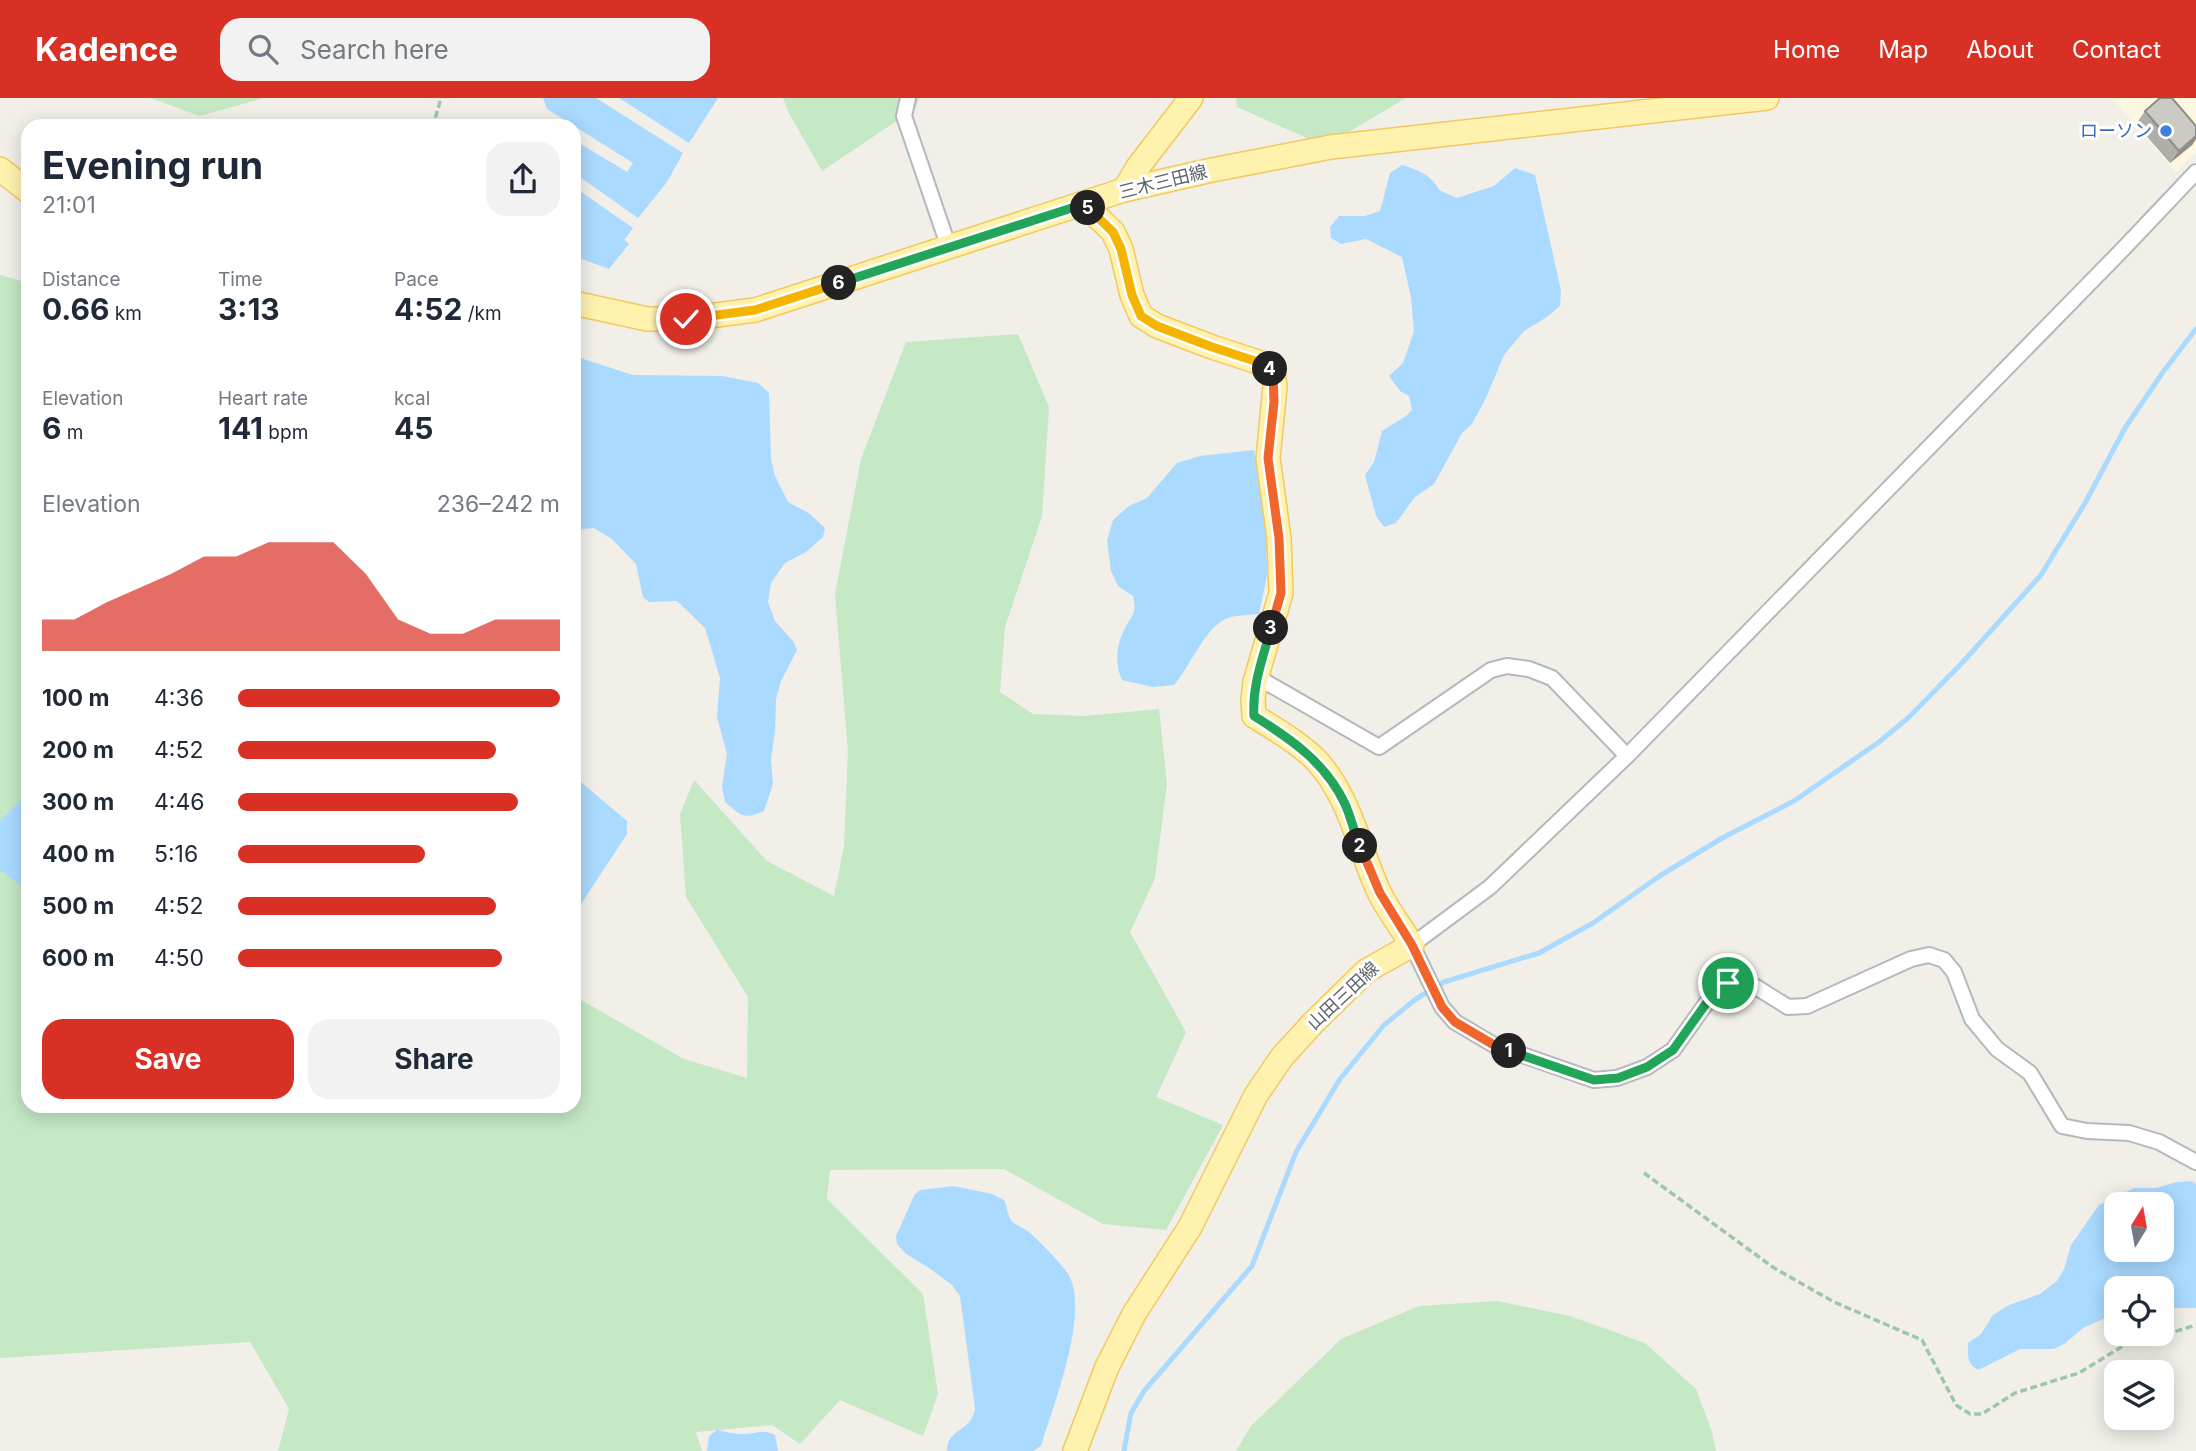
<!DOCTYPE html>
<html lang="en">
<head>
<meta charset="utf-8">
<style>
	:root { --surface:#fff; --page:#f2f2f3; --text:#1f2937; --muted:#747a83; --accent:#d93025 }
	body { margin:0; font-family:Inter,"Noto Sans JP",sans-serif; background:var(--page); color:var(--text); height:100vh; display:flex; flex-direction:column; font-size:26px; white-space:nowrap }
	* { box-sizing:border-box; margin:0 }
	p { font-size:23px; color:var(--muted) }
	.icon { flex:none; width:38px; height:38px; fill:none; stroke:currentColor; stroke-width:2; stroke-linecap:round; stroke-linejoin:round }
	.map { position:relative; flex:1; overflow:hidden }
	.sheet { position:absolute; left:21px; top:21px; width:560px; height:994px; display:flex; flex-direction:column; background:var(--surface); border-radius:21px; box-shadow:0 4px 18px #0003 }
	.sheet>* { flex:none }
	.needle { width:46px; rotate:11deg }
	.buttons { position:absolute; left:2104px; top:1094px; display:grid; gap:14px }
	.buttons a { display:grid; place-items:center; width:70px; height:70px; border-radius:14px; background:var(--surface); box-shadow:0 4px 18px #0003; font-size:35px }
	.pin { position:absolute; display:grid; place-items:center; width:60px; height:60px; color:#fff; margin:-30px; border:4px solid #fff; border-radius:50%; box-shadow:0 2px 7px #0007 }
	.km { position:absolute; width:35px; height:35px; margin:-18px; border-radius:50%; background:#222; color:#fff; font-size:19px; line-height:35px; text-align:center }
	.round { display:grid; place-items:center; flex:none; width:74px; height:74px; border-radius:21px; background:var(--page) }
	.head { display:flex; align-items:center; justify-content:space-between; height:119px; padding:0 21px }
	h1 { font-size:38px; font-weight:700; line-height:52px }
	.figures { display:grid; grid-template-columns:repeat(3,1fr); gap:10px; height:119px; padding:7px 21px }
	.figures div { display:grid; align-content:center }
	.figures b { font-size:30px; font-weight:700 }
	.figures small { font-size:19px; font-weight:400 }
	.figures p { font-size:19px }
	.chart { height:196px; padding:14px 21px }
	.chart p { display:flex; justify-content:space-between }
	.chart svg { width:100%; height:126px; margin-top:7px; fill:var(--accent); opacity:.7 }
	.primary-button { display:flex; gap:14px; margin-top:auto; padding:14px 21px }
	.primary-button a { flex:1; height:80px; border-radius:21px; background:var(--accent); color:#fff; font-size:28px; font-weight:700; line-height:80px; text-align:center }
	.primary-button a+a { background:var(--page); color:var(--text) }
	ul { padding:0 21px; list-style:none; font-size:23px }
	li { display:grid; grid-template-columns:112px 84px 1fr; align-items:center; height:52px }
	li i { height:18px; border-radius:9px; background:var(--accent) }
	header { display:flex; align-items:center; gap:42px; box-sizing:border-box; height:98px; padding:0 35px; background:var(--accent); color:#fff }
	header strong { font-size:33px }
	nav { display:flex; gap:38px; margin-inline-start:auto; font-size:24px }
	.search { width:490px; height:63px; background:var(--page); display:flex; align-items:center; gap:18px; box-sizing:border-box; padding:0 24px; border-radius:21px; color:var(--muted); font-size:26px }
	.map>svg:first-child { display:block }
	.commercial { fill:#fef7e0 }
	.green { fill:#c5e8c5 }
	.water { fill:#aadaff; fill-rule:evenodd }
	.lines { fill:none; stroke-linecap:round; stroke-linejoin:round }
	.stream { stroke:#aadaff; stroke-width:5 }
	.minor-casing { stroke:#b5b8bc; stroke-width:18 }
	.primary-casing { stroke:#f2c960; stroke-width:26 }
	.path { stroke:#9cc7a9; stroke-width:3.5; stroke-dasharray:7 3.5; stroke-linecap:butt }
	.minor { stroke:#fff; stroke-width:14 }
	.primary { stroke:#fff2af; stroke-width:23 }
	.wall { fill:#afaea9 }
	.shaded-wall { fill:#8f8d8a }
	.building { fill:#cccac5; stroke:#8f8d8a; stroke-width:2 }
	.split-1-casing { stroke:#fff; stroke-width:14 }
	.split-2-casing { stroke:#fff; stroke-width:14 }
	.split-3-casing { stroke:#fff; stroke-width:14 }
	.split-4-casing { stroke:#fff; stroke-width:14 }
	.split-5-casing { stroke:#fff; stroke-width:14 }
	.split-6-casing { stroke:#fff; stroke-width:14 }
	.split-7-casing { stroke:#fff; stroke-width:14 }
	.split-1 { stroke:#22a559; stroke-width:9 }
	.split-2 { stroke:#f0652b; stroke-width:9 }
	.split-3 { stroke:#22a559; stroke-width:9 }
	.split-4 { stroke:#f0652b; stroke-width:9 }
	.split-5 { stroke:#f5b400; stroke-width:9 }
	.split-6 { stroke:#22a559; stroke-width:9 }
	.split-7 { stroke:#f5b400; stroke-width:9 }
	.shop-dot { fill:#3f7fe0; stroke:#fff; stroke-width:2.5 }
	.labels { text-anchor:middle; stroke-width:6; stroke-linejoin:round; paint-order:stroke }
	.shop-label { font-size:18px; fill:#366cbe; stroke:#fff; text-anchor:end }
	.street-label { font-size:18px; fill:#5f6368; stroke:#fff }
</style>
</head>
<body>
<header>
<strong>Kadence</strong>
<div class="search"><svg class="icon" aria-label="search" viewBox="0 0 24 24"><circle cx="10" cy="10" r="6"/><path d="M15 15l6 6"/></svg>Search here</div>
<nav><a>Home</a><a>Map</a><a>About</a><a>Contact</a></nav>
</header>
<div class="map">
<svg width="2196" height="1353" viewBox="0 0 2196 1353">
	<rect width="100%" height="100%" fill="#f1efe8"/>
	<path class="commercial" d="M2112,0H2196V54L2176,75Z"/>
	<g class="green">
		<path d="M150,0H264L200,18Z"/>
		<path d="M783,0H919L916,10L822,73L789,15Z"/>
		<path d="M1236,0H1406L1325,48L1237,9Z"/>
		<path d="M0,177L28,185V1008H574V898L684,961L747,980L748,899L686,799L680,716L694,682L767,763L834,798L844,748L848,653L835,496L861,361L906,244L1018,236L1049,309L1042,418L1005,529L1000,594L1033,616L1084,618L1159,611L1167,686L1155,780L1130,834L1186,934L1156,999L1223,1027L1166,1132L1103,1126L1004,1071L830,1072L827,1101L923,1196L938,1296L923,1338L840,1302L800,1346L772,1327L696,1334L702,1353H278L289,1311L250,1244L0,1260Z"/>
		<path d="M1497,1203L1570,1218L1645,1245L1696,1291L1712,1334L1716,1353H1236L1251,1328L1341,1241L1419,1208Z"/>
	</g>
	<g class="water">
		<path d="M543,0H596L683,55L667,84L638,120L574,75V42L627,74L633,65L547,11Z"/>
		<path d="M619,0H718L689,45Z"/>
		<path d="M1402,67C1417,71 1433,78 1439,92L1457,100L1494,88L1515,70L1535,77L1561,192L1560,208L1547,219L1524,233L1504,257L1486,300L1472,326L1462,335L1434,386L1415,399L1396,425L1384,429L1376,418L1365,377L1374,364L1382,333L1406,318L1412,312L1409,298L1400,293L1389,278L1403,265L1414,233L1411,199L1402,159L1366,141L1341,146L1331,140L1330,129L1339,118H1365L1380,113L1390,75Z"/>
		<path d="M574,89L633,130L624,142L629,146L609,171L574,158V130L577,131L580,125L574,122Z"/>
		<path d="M574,258L633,277L722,278L758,285L769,295L771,361L775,378L788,404L810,416L825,430L823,439L806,454L785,465L771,485L768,504L775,523L793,543L797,552L781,583L776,601L775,633L771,662L773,686L764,713C743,722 742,718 725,704L722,689L727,656L717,619L720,580L705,530L677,503L649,504L643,499L636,466L612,441L594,430L582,431L574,442Z"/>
		<path d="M1254,352L1266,434L1267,477L1259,516C1250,517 1240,517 1231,519C1206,525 1191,568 1174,587L1153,589L1122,582C1115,566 1116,550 1123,534C1130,518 1138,518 1133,498L1118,488L1111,473L1107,443L1113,422L1129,408L1147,400L1177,365L1200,358Z"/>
		<path d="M574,675L576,680L627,723V736L581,806L574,812Z"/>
		<path d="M28,695V797L19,786L0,772V723Z"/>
		<path d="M2192,1083L2196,1086V1210H2161V1190H2116V1215L2083,1230L2064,1246L2054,1251H2020L1978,1272C1966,1265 1968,1257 1968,1245L1981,1236L1993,1217L2009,1207L2040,1196L2057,1183L2064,1171L2071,1147L2099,1107L2134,1090H2156L2177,1084ZM2116,1106H2161V1152H2116Z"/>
		<path d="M953,1088L992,1096L1004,1102C1007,1108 1008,1118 1011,1122C1015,1127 1024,1130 1029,1134C1042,1146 1055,1159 1066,1173C1093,1208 1053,1308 1041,1348L1033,1353H947C947,1329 972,1335 975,1310L960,1198L952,1187L929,1170L906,1156L897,1146L896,1138L915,1096L920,1092Z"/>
		<path d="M717,1332C726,1334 736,1337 746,1336C757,1335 764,1331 775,1337L778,1353H707L709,1338Z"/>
	</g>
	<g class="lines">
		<path class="stream" d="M1124,1353L1131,1315L1144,1293L1252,1168L1296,1054L1340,981L1384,927L1416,901L1444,884L1539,855L1593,825L1661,777L1724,739L1794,703L1879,644L1908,620L1962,565L2041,477L2085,405L2125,330L2163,274L2196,231"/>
		<defs>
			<g id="minor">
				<path d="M908,0L904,18L949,150"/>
				<path d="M2196,74L2124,150L1627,658L1490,789L1412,847L1442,909L1455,924L1494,947L1594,982L1617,980L1647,969L1673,952L1715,893L1728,885L1744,884L1756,889L1788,909L1807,908L1911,861L1929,857L1944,862L1954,874L1972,921L1997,951L2030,975L2062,1028L2087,1033L2129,1035L2159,1044L2196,1064"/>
				<path d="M1257,579L1379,649L1491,572L1507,568L1529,571L1552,580L1627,658"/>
			</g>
			<g id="primary">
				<path d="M0,71L28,93"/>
				<path d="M1124,92L1138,69L1191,0"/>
				<path d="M574,205L647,221H686L755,212L1124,92L1212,72L1331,49L1767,0"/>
				<path d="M1075,1353L1107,1269L1134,1216L1190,1129L1256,997L1282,959L1313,925L1366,873L1412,847C1401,829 1387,811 1378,792C1359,749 1349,697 1316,662C1299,645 1275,631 1254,618L1253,601L1255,584L1281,495L1279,440L1268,360L1275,289L1273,273L1261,265L1212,249L1157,228L1141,218L1132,197L1121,151L1113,134L1084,106"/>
			</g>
		</defs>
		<use href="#minor" class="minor-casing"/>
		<use href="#primary" class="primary-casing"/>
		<g class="path">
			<path d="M429,28L435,21L441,0"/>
			<path d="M1644,1075L1774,1170L1834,1204L1922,1242L1956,1307L1970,1316H1982L2015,1295L2079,1275L2128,1245L2167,1236L2196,1227"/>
		</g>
		<use href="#minor" class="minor"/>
		<use href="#primary" class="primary"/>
	</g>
	<path class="wall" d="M2145,13L2196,28V41L2192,47L2170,65L2136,26Z"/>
	<path class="shaded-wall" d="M2196,38V41L2192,47L2170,65L2179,53Z"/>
	<path class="building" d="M2160,0H2172L2196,28V38L2179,53L2145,13Z"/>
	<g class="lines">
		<defs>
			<path id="split-1" d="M1509,953L1594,982L1618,980L1647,969L1673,952L1715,893L1728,885"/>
			<path id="split-2" d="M1360,748L1380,795L1412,847L1442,909L1455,924L1494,947L1509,953"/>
			<path id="split-3" d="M1271,530C1263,560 1252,587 1254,618C1291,641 1326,665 1345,706C1351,719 1354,734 1360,748"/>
			<path id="split-4" d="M1270,271L1273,274L1274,304L1268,360L1279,440L1281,495L1271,530"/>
			<path id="split-5" d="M1088,110L1113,134L1121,151L1132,197L1141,218L1157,228L1212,249L1261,265L1270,271"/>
			<path id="split-6" d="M839,185L1084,106L1088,110"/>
			<path id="split-7" d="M686,221L755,212L839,185"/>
		</defs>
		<use href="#split-1" class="split-1-casing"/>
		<use href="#split-2" class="split-2-casing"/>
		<use href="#split-3" class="split-3-casing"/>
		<use href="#split-4" class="split-4-casing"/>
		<use href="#split-5" class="split-5-casing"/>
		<use href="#split-6" class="split-6-casing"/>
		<use href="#split-7" class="split-7-casing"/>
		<use href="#split-1" class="split-1"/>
		<use href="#split-2" class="split-2"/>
		<use href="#split-3" class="split-3"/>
		<use href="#split-4" class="split-4"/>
		<use href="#split-5" class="split-5"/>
		<use href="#split-6" class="split-6"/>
		<use href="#split-7" class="split-7"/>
	</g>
	<circle class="shop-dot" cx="2166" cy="33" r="7"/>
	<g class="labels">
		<g class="shop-label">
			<text x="2152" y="39">ローソン</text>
		</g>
		<g class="street-label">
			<text transform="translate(1163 84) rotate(-14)" y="6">三木三田線</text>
			<text transform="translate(1343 898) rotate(-43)" y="6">山田三田線</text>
		</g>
	</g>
</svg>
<div class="buttons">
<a><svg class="needle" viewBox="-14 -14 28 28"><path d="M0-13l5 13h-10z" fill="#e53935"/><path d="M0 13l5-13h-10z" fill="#747a83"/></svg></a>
<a><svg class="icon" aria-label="locate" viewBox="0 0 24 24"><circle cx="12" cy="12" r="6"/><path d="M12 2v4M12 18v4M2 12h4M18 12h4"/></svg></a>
<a><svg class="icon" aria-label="layers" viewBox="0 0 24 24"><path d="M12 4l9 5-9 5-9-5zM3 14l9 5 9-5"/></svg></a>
</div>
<div class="pin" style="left:1728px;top:885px;background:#1e9e55"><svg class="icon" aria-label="arrive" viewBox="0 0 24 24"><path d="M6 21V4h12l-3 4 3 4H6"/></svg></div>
<div class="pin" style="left:686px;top:221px;background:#d93025"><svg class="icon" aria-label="check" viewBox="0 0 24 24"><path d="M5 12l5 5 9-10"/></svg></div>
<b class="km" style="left:1509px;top:953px">1</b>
<b class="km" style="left:1360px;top:748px">2</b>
<b class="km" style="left:1271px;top:530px">3</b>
<b class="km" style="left:1270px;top:271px">4</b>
<b class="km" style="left:1088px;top:110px">5</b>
<b class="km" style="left:839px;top:185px">6</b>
<section class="sheet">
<div class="head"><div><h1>Evening run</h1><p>21:01</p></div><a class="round"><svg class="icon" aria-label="share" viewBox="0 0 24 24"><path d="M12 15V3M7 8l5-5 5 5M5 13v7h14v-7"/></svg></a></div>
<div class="figures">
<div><p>Distance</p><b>0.66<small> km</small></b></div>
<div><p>Time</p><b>3:13</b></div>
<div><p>Pace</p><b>4:52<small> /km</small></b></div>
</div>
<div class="figures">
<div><p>Elevation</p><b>6<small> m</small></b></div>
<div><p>Heart rate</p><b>141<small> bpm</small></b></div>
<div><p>kcal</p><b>45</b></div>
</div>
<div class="chart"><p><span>Elevation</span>236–242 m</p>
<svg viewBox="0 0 160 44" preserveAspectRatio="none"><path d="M0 44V33L10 33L20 27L30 22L40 17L50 11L60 11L70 6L80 6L90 6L100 17L110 33L120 38L130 38L140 33L150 33L160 33V44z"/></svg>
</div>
<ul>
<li><b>100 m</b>4:36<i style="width:100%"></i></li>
<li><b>200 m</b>4:52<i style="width:80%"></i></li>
<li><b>300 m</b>4:46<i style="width:87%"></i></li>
<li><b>400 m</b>5:16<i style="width:58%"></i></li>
<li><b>500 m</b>4:52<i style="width:80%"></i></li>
<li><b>600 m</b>4:50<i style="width:82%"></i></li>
</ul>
<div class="primary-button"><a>Save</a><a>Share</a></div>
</section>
</div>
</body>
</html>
